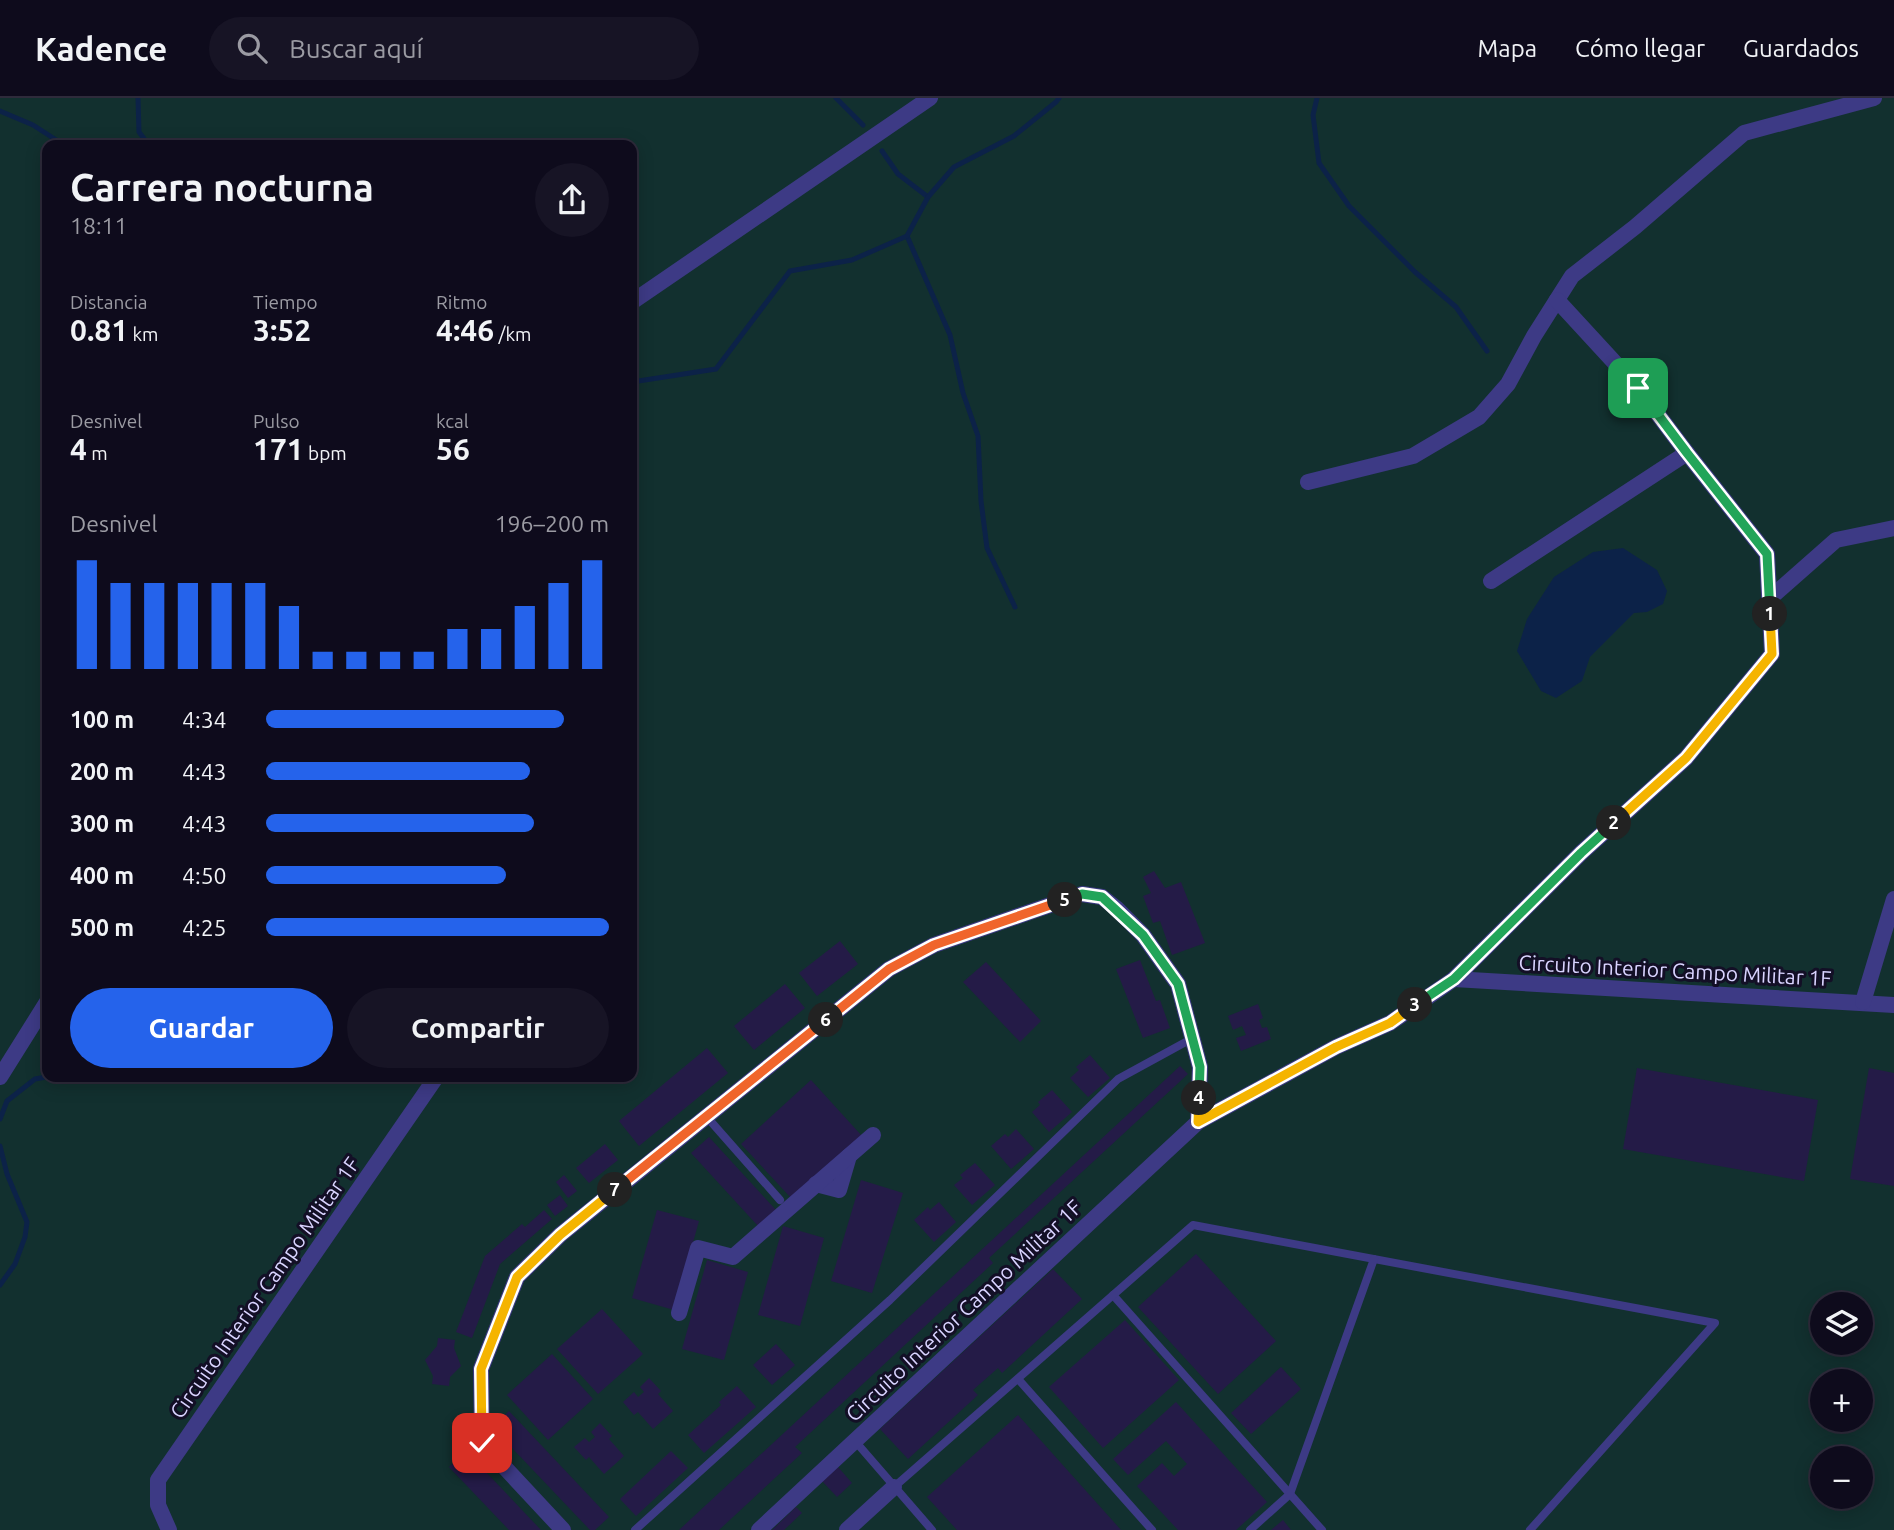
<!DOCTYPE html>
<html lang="es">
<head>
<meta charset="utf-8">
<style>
	:root { --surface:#0e0b1c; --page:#171425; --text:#f1f3f6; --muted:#9b9ba3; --line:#2e2b3b; --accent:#2563eb }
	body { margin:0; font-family:Ubuntu,sans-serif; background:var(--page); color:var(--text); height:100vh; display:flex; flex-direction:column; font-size:26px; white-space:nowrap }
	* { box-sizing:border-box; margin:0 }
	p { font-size:23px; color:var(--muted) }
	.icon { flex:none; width:38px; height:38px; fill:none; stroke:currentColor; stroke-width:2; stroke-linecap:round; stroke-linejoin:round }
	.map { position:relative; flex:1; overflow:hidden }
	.drawer { position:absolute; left:42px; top:42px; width:595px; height:942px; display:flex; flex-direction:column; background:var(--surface); border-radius:14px; box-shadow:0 4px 18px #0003,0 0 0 2px var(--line) }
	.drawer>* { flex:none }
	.tools { position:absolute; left:1810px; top:1194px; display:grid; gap:14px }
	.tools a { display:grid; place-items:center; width:63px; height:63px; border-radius:50%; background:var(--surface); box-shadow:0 4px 18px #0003,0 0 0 2px var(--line); font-size:35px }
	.pin { position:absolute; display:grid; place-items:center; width:60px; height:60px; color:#fff; margin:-30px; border-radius:14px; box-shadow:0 4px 10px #0006 }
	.km { position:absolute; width:35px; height:35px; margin:-18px; border-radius:50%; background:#222; color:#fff; font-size:19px; line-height:35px; text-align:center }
	.round { display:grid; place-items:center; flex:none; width:74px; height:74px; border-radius:37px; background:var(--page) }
	.head { display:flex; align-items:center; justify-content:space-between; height:119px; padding:0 28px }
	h1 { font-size:38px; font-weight:700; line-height:52px }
	.metrics { display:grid; grid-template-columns:repeat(3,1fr); gap:10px; height:119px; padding:7px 28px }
	.metrics div { display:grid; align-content:center }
	.metrics b { font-size:30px; font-weight:700 }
	.metrics small { font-size:19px; font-weight:400 }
	.metrics p { font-size:19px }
	.chart { height:196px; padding:14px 28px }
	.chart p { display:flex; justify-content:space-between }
	.chart svg { width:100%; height:126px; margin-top:7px; stroke:var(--accent); stroke-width:6 }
	.button { display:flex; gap:14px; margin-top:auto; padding:14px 28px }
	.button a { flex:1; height:80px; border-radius:42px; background:var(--accent); color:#fff; font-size:28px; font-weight:700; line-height:80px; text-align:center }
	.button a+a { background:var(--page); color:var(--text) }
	ul { padding:0 28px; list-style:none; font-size:23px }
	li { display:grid; grid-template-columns:112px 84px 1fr; align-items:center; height:52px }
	li i { height:18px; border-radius:9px; background:var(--accent) }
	header { display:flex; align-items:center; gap:42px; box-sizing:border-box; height:98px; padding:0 35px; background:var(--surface); border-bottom:2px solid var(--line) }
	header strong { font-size:33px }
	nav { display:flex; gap:38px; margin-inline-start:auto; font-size:24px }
	.search { width:490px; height:63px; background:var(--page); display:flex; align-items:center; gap:18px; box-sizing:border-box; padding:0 24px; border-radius:38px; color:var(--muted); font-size:26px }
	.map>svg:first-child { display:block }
	.green { fill:#12302f; fill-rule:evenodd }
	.water { fill:#0c2248 }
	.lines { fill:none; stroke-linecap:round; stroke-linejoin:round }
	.stream { stroke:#0c2248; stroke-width:5 }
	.building { fill:#241b47 }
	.lane { stroke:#3d3a85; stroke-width:8 }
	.street { stroke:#3d3a85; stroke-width:16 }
	.split-1-casing { stroke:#fff; stroke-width:14 }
	.split-2-casing { stroke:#fff; stroke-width:14 }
	.split-3-casing { stroke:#fff; stroke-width:14 }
	.split-4-casing { stroke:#fff; stroke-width:14 }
	.split-5-casing { stroke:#fff; stroke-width:14 }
	.split-6-casing { stroke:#fff; stroke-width:14 }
	.split-7-casing { stroke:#fff; stroke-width:14 }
	.split-8-casing { stroke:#fff; stroke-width:14 }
	.split-1 { stroke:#22a559; stroke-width:9 }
	.split-2 { stroke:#f5b400; stroke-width:9 }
	.split-3 { stroke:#22a559; stroke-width:9 }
	.split-4 { stroke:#f5b400; stroke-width:9 }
	.split-5 { stroke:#22a559; stroke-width:9 }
	.split-6 { stroke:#f0652b; stroke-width:9 }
	.split-7 { stroke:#f0652b; stroke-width:9 }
	.split-8 { stroke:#f5b400; stroke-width:9 }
	.labels { text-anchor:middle; stroke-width:6; stroke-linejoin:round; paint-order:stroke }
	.street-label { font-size:21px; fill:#d9d4ff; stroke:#130f26 }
</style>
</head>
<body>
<header>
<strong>Kadence</strong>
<div class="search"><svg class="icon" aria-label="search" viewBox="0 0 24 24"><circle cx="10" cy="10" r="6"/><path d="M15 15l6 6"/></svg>Buscar aquí</div>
<nav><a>Mapa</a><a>Cómo llegar</a><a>Guardados</a></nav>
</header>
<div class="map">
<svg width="1894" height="1432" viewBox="0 0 1894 1432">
	<rect width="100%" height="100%" fill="#130f26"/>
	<path class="green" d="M0,0H1894V1432H0ZM47,47H632V978H47ZM1822,1206H1860V1244H1822ZM1822,1283H1860V1321H1822ZM1822,1360H1860V1398H1822Z"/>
	<path class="water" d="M1623,450L1657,472L1667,493L1663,506L1647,514L1634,515L1590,559L1582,583L1556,600L1541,593L1517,553L1527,521L1554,479L1593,454Z"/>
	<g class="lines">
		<g class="stream">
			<path d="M138,0L139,34L149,47"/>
			<path d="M836,0L863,27"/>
			<path d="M1317,0L1313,17L1319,65L1349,108L1415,174L1456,209L1487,253"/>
			<path d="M0,13L33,27L64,47"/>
			<path d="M882,53L898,76L928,99"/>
			<path d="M907,138L950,237L963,295L978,338L981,403L987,450L1015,509"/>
			<path d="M632,284L716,271L790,173L852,162L907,138L928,99L954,69L1014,38L1056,4L1059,0"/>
			<path d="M0,1021L7,1003L35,981L52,978"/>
			<path d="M0,1048L7,1076L27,1124L25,1139L15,1166L0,1187"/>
		</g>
	</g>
	<g class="building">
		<path d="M1154,773L1165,790L1181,784L1205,845L1172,857L1160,823L1153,825L1143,798L1151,795L1143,779Z"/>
		<path d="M840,843L858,866L817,898L799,875Z"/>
		<path d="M1140,862L1156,903L1160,902L1170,930L1143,940L1116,871Z"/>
		<path d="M986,864L1041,923L1020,944L963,884Z"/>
		<path d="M785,886L805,910L754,952L734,928Z"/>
		<path d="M1258,906L1263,920L1259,922L1262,930L1267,929L1271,941L1241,953L1236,940L1246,937L1242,928L1233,932L1228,918Z"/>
		<path d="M707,950L728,975L639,1048L619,1023Z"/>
		<path d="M1090,957L1110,980L1088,999L1070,980L1079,972L1076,969Z"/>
		<path d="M1180,968L1188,976L989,1160L993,1165L795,1349L802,1355L719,1432H679Z"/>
		<path d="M1637,970L1818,1002L1804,1083L1623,1051Z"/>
		<path d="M1869,970L1894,975V1088L1850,1081Z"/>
		<path d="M811,982L862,1038L792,1101L741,1046Z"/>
		<path d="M1052,992L1072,1014L1049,1034L1032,1014L1040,1007L1038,1004Z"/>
		<path d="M1016,1031L1034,1051L1011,1071L991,1048L1005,1036L1008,1039Z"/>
		<path d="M709,1039L776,1112L758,1128L691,1055Z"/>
		<path d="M605,1046L618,1062L589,1085L576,1070Z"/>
		<path d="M975,1065L995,1087L972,1107L954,1087L963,1080L960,1077Z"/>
		<path d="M564,1077L577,1093L568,1100L556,1084Z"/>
		<path d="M861,1082L903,1095L872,1195L831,1183Z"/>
		<path d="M560,1097L568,1108L555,1118L547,1107Z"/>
		<path d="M939,1104L956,1124L934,1144L914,1122L928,1109L930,1112Z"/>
		<path d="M544,1112L552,1121L500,1166L472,1240L456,1234L485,1158L522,1126L525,1129Z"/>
		<path d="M657,1112L699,1123L674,1212L632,1200Z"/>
		<path d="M783,1128L824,1140L800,1228L758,1217Z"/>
		<path d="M1196,1156L1276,1243L1218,1296L1138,1209Z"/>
		<path d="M707,1162L748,1174L724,1262L682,1251Z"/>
		<path d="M1053,1171L1082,1201L1002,1275L998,1270L973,1292L978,1297L908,1361L880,1331Z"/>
		<path d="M602,1211L643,1256L598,1296L557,1251Z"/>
		<path d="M1125,1222L1179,1282L1103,1350L1049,1289Z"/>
		<path d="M438,1240L455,1242L454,1250L461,1268L450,1279L449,1288L432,1286L433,1278L425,1262L437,1248Z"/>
		<path d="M776,1246L795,1267L772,1287L753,1267Z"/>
		<path d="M552,1256L593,1301L548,1342L507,1297Z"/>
		<path d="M1281,1269L1301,1291L1251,1336L1231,1315Z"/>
		<path d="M649,1280L661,1293L658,1296L673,1313L653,1331L638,1314L634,1317L623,1304L634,1294L638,1299L644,1294L640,1289Z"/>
		<path d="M737,1288L756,1309L704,1355L688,1337L721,1307L719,1304Z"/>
		<path d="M1176,1304L1267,1404L1236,1432H1178L1137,1388L1162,1365L1174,1378L1187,1366L1166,1343L1128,1377L1113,1361Z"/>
		<path d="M509,1313L609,1419L595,1432H590L492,1329Z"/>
		<path d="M1018,1317L1121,1432H957L927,1399Z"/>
		<path d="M600,1325L612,1338L609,1341L624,1358L604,1376L589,1359L586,1362L574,1349L585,1340L589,1344L595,1339L591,1334Z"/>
		<path d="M466,1353L541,1432H509L449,1369Z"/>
		<path d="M671,1353L688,1370L636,1418L620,1401Z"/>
		<path d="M838,1369L852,1385L837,1399L822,1383Z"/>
		<path d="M796,1409L802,1415L784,1432H772Z"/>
		<path d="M1283,1422L1291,1432H1271Z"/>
	</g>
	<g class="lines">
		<g class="lane">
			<path d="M706,1018L780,1102"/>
			<path d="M1113,1197L1322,1432"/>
			<path d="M1018,1281L1152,1432"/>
			<path d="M855,1343L932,1432"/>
			<path d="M894,1389L1193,1127L1715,1225L1530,1432"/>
			<path d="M635,1432L890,1202L1118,981L1193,940"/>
			<path d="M1250,1432L1290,1396L1374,1161"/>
		</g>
		<g class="street">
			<path d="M632,204L930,0"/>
			<path d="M1308,384L1413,358L1479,319L1508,286L1534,238L1572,178L1635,129L1744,35L1874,0"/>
			<path d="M1491,483L1687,355"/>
			<path d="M1769,501L1836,442L1894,430"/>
			<path d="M1454,881L1894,907"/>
			<path d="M1863,904L1894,801"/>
			<path d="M0,979L47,904"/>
			<path d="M816,1086L839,1092L849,1058"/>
			<path d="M679,1215L698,1150L733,1159L873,1037"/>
			<path d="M169,1432L158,1407V1382L437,978"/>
			<path d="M563,1432L482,1345L481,1271L517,1179L560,1137L889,871L934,847L1082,796L1102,799L1116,810L1143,837L1178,886L1200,969L1198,1024"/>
			<path d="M759,1432L1198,1024L1336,949L1390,925L1454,881L1581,755L1686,660L1772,556L1767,456L1687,355L1638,290L1557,202"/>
			<path d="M847,1432L894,1389"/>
		</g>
	</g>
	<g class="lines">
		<defs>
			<path id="split-1" d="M1638,290L1687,355L1767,456L1770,516"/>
			<path id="split-2" d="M1614,725L1686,660L1772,556L1770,516"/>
			<path id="split-3" d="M1415,907L1454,881L1581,755L1614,725"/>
			<path id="split-4" d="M1199,1000L1198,1024L1336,949L1390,925L1415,907"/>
			<path id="split-5" d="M1065,802L1082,796L1102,799L1143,837L1178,886L1200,969L1199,1000"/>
			<path id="split-6" d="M826,922L889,871L934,847L1065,802"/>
			<path id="split-7" d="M615,1092L826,922"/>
			<path id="split-8" d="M482,1345L481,1271L517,1179L560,1137L615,1092"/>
		</defs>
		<use href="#split-1" class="split-1-casing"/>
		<use href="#split-2" class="split-2-casing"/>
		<use href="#split-3" class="split-3-casing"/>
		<use href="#split-4" class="split-4-casing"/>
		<use href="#split-5" class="split-5-casing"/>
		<use href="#split-6" class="split-6-casing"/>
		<use href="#split-7" class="split-7-casing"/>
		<use href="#split-8" class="split-8-casing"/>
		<use href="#split-1" class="split-1"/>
		<use href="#split-2" class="split-2"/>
		<use href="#split-3" class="split-3"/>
		<use href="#split-4" class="split-4"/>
		<use href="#split-5" class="split-5"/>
		<use href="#split-6" class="split-6"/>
		<use href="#split-7" class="split-7"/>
		<use href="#split-8" class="split-8"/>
	</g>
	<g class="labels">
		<g class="street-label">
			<text transform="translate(1675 873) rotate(3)" y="7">Circuito Interior Campo Militar 1F</text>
			<text transform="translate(265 1190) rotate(-55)" y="7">Circuito Interior Campo Militar 1F</text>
			<text transform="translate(964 1213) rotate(-43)" y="7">Circuito Interior Campo Militar 1F</text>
		</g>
	</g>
</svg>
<div class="tools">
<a><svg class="icon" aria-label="layers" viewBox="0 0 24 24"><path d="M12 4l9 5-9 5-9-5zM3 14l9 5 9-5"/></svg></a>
<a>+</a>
<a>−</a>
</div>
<div class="pin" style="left:1638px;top:290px;background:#1e9e55"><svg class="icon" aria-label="arrive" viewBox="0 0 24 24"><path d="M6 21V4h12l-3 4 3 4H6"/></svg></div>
<div class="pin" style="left:482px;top:1345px;background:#d93025"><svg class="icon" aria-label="check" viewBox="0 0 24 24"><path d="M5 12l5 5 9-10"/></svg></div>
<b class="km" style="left:1770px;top:516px">1</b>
<b class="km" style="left:1614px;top:725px">2</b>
<b class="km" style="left:1415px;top:907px">3</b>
<b class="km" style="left:1199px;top:1000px">4</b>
<b class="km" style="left:1065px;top:802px">5</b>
<b class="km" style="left:826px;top:922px">6</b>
<b class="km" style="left:615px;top:1092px">7</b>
<section class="drawer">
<div class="head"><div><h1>Carrera nocturna</h1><p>18:11</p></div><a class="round"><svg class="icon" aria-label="share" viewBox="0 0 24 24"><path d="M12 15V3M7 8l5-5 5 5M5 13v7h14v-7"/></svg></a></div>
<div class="metrics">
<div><p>Distancia</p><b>0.81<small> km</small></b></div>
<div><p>Tiempo</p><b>3:52</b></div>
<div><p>Ritmo</p><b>4:46<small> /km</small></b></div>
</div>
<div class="metrics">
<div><p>Desnivel</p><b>4<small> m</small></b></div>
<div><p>Pulso</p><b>171<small> bpm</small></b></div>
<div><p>kcal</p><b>56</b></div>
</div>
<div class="chart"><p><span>Desnivel</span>196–200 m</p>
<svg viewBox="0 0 160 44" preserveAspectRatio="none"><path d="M5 44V6M15 44V14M25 44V14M35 44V14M45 44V14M55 44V14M65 44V22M75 44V38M85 44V38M95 44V38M105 44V38M115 44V30M125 44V30M135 44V22M145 44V14M155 44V6"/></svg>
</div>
<ul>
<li><b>100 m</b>4:34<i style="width:87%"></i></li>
<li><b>200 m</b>4:43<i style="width:77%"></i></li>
<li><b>300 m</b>4:43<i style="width:78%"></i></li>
<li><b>400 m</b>4:50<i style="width:70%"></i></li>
<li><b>500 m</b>4:25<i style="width:100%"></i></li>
</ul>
<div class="button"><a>Guardar</a><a>Compartir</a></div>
</section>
</div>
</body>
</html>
